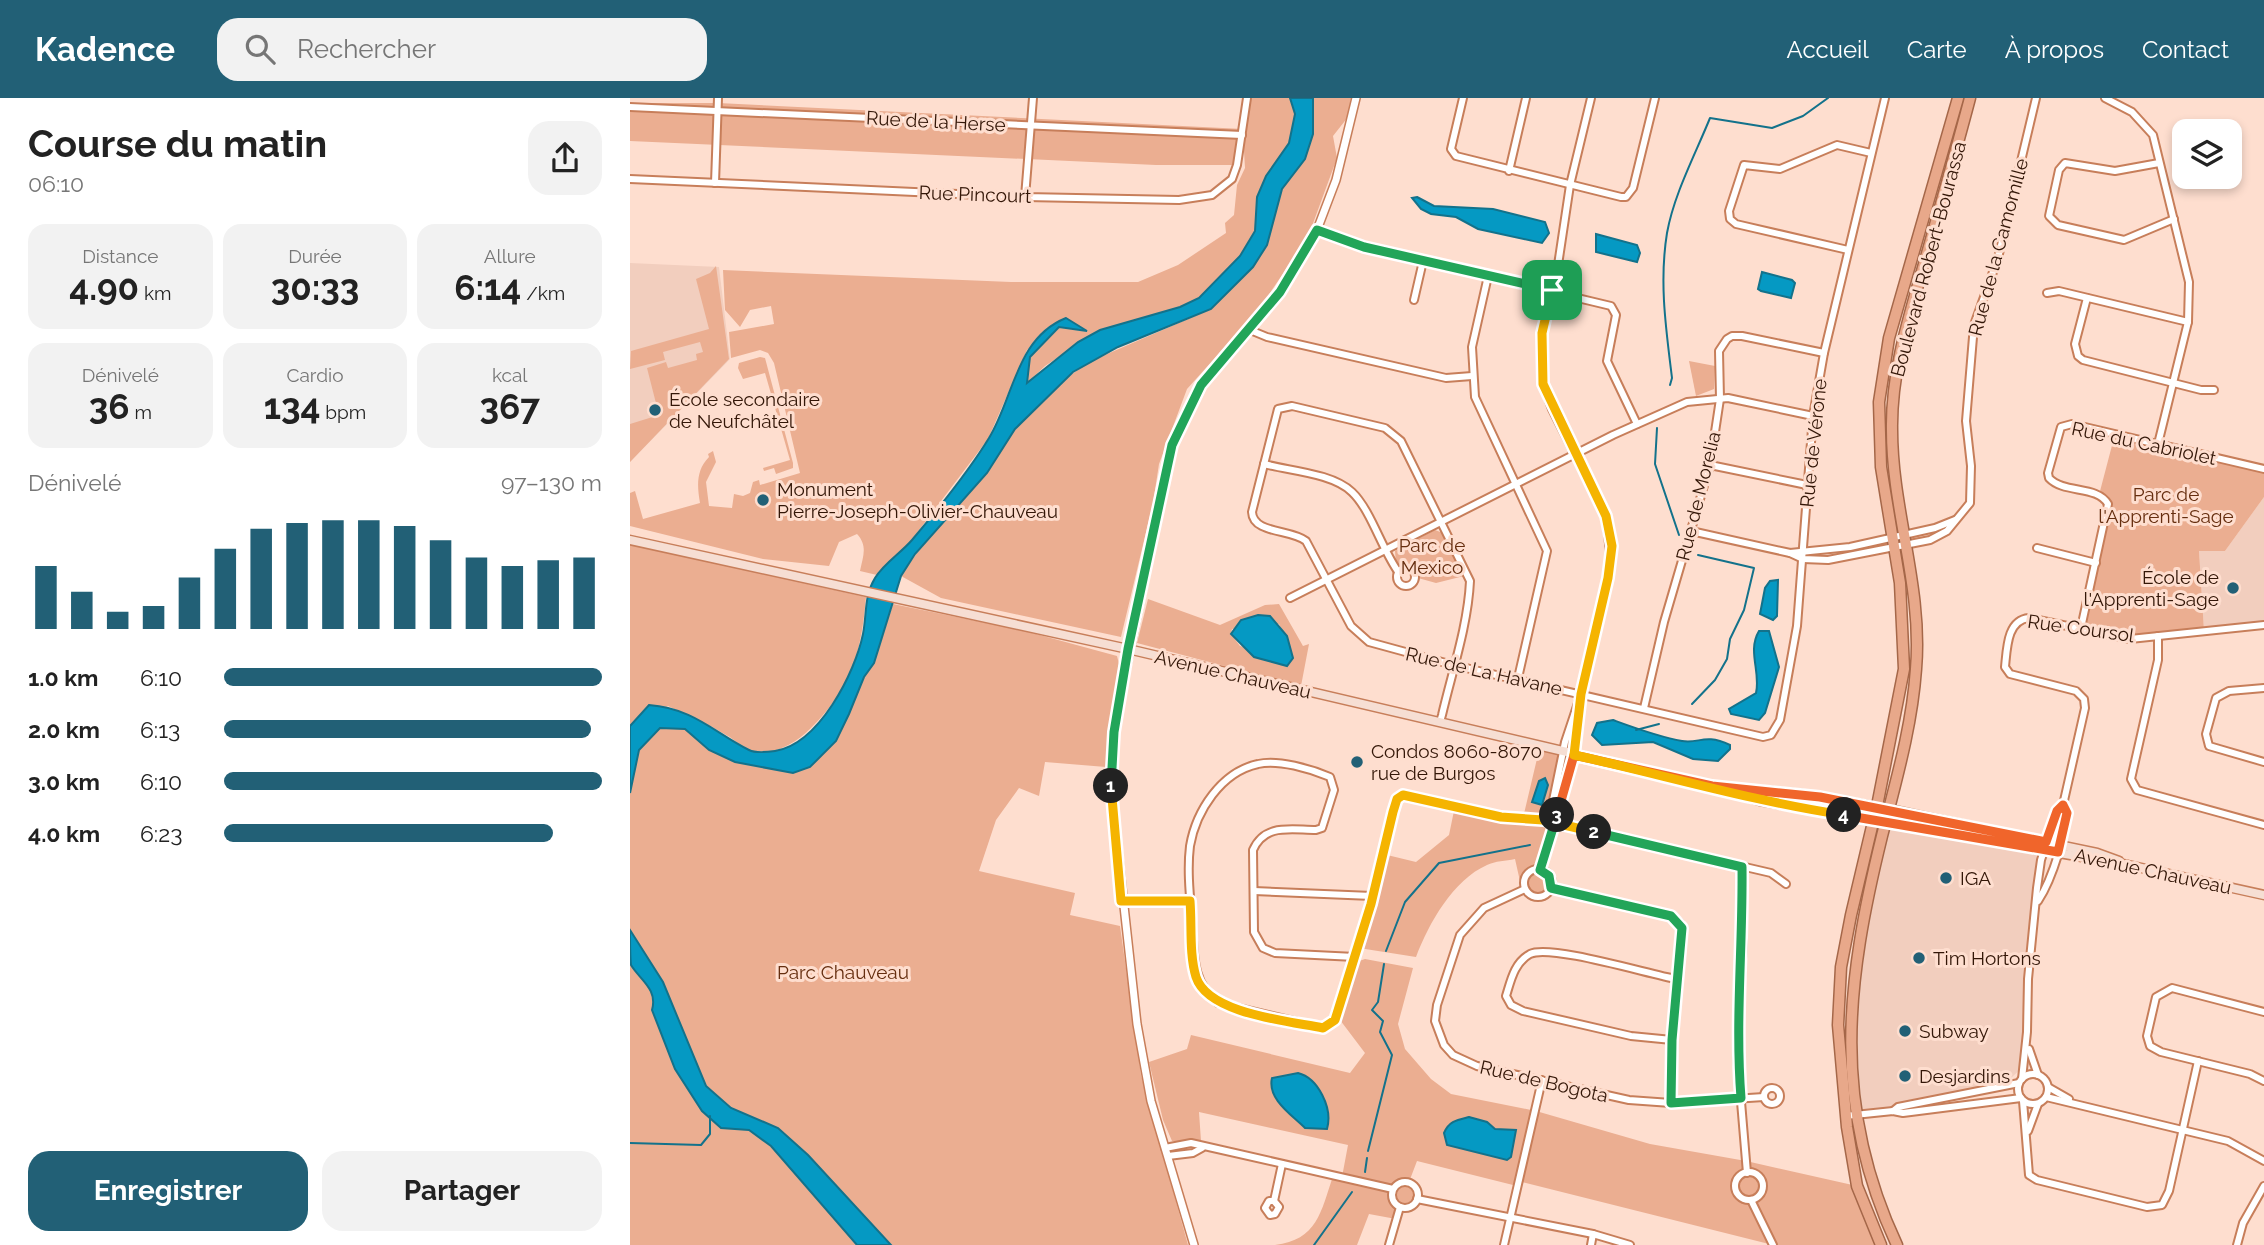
<!DOCTYPE html>
<html lang="fr">
<head>
<meta charset="utf-8">
<style>
	:root { --surface:#fff; --page:#f2f2f2; --text:#222; --muted:#767676; --accent:#226076 }
	body { margin:0; font-family:Raleway,sans-serif; background:var(--page); color:var(--text); height:100vh; display:flex; flex-direction:column; font-size:26px; white-space:nowrap }
	* { box-sizing:border-box; margin:0 }
	p { font-size:23px; color:var(--muted) }
	.icon { flex:none; width:38px; height:38px; fill:none; stroke:currentColor; stroke-width:2; stroke-linecap:round; stroke-linejoin:round }
	.map { position:relative; flex:1; overflow:hidden }
	.drawer { display:flex; flex-direction:column; background:var(--surface); width:630px }
	.drawer>* { flex:none }
	.controls { position:absolute; left:1542px; top:21px; display:grid; gap:14px }
	.controls a { display:grid; place-items:center; width:70px; height:70px; border-radius:14px; background:var(--surface); box-shadow:0 4px 10px #0003; font-size:35px }
	.pin { position:absolute; display:grid; place-items:center; width:60px; height:60px; color:#fff; margin:-30px; border-radius:14px; box-shadow:0 4px 10px #0006 }
	.km { position:absolute; width:35px; height:35px; margin:-18px; border-radius:50%; background:#222; color:#fff; font-size:19px; line-height:35px; text-align:center }
	.round { display:grid; place-items:center; flex:none; width:74px; height:74px; border-radius:21px; background:var(--page) }
	.overview { display:flex; align-items:center; justify-content:space-between; height:119px; padding:0 28px }
	h1 { font-size:38px; font-weight:700; line-height:52px }
	.stats { display:grid; grid-template-columns:repeat(3,1fr); gap:10px; height:119px; padding:7px 28px }
	.stats div { display:grid; align-content:center; border-radius:18px; background:var(--page); text-align:center }
	.stats b { font-size:35px; font-weight:700 }
	.stats small { font-size:19px; font-weight:400 }
	.stats p { font-size:19px }
	.chart { height:196px; padding:14px 28px }
	.chart p { display:flex; justify-content:space-between }
	.chart svg { width:100%; height:126px; margin-top:7px; stroke:var(--accent); stroke-width:6 }
	.button { display:flex; gap:14px; margin-top:auto; padding:14px 28px }
	.button a { flex:1; height:80px; border-radius:21px; background:var(--accent); color:#fff; font-size:28px; font-weight:700; line-height:80px; text-align:center }
	.button a+a { background:var(--page); color:var(--text) }
	ul { padding:0 28px; list-style:none; font-size:23px }
	li { display:grid; grid-template-columns:112px 84px 1fr; align-items:center; height:52px }
	li i { height:18px; border-radius:9px; background:var(--accent) }
	header { display:flex; align-items:center; gap:42px; box-sizing:border-box; height:98px; padding:0 35px; background:var(--accent); color:#fff }
	header strong { font-size:33px }
	nav { display:flex; gap:38px; margin-inline-start:auto; font-size:24px }
	.search { width:490px; height:63px; background:var(--page); display:flex; align-items:center; gap:18px; box-sizing:border-box; padding:0 24px; border-radius:21px; color:var(--muted); font-size:26px }
	main { display:flex; flex:1; min-height:0 }
	.map>svg:first-child { display:block }
	.built { fill:#f2cebe }
	.green { fill:#ebae91; fill-rule:evenodd }
	.water { fill:#0599c3; stroke:#13728b; stroke-width:2 }
	.lines { fill:none; stroke-linecap:round; stroke-linejoin:round }
	.stream { stroke:#13728b; stroke-width:2 }
	.minor-casing { stroke:#c77e5a; stroke-width:10 }
	.tertiary-casing { stroke:#c77e5a; stroke-width:10 }
	.secondary-casing { stroke:#c77e5a; stroke-width:11 }
	.trunk-casing { stroke:#a56749; stroke-width:13 }
	.minor { stroke:#fff; stroke-width:6 }
	.tertiary { stroke:#fff; stroke-width:7 }
	.secondary { stroke:#f6ded3; stroke-width:8 }
	.trunk { stroke:#e8a88a; stroke-width:10 }
	.split-1-casing { stroke:#fff; stroke-width:14 }
	.split-2-casing { stroke:#fff; stroke-width:14 }
	.split-3-casing { stroke:#fff; stroke-width:14 }
	.split-4-casing { stroke:#fff; stroke-width:14 }
	.split-5-casing { stroke:#fff; stroke-width:14 }
	.split-1 { stroke:#22a559; stroke-width:9 }
	.split-2 { stroke:#f5b400; stroke-width:9 }
	.split-3 { stroke:#22a559; stroke-width:9 }
	.split-4 { stroke:#f0652b; stroke-width:9 }
	.split-5 { stroke:#f5b400; stroke-width:9 }
	.poi-dot { fill:#226076; stroke:#fedecf; stroke-width:2.5 }
	.labels { text-anchor:middle; stroke-width:6; stroke-linejoin:round; paint-order:stroke }
	.street-label { font-size:19px; fill:#331607; stroke:#fedecf }
	.poi-label { font-size:19px; fill:#331607; stroke:#fedecf; text-anchor:start }
	.park-label { font-size:19px; fill:#662e0f; stroke:#fedecf }
</style>
</head>
<body>
<header>
<strong>Kadence</strong>
<div class="search"><svg class="icon" aria-label="search" viewBox="0 0 24 24"><circle cx="10" cy="10" r="6"/><path d="M15 15l6 6"/></svg>Rechercher</div>
<nav><a>Accueil</a><a>Carte</a><a>À propos</a><a>Contact</a></nav>
</header>
<main>
<section class="drawer">
<div class="overview"><div><h1>Course du matin</h1><p>06:10</p></div><a class="round"><svg class="icon" aria-label="share" viewBox="0 0 24 24"><path d="M12 15V3M7 8l5-5 5 5M5 13v7h14v-7"/></svg></a></div>
<div class="stats">
<div><p>Distance</p><b>4.90<small> km</small></b></div>
<div><p>Durée</p><b>30:33</b></div>
<div><p>Allure</p><b>6:14<small> /km</small></b></div>
</div>
<div class="stats">
<div><p>Dénivelé</p><b>36<small> m</small></b></div>
<div><p>Cardio</p><b>134<small> bpm</small></b></div>
<div><p>kcal</p><b>367</b></div>
</div>
<div class="chart"><p><span>Dénivelé</span>97–130 m</p>
<svg viewBox="0 0 160 44" preserveAspectRatio="none"><path d="M5 44V22M15 44V31M25 44V38M35 44V36M45 44V26M55 44V16M65 44V9M75 44V7M85 44V6M95 44V6M105 44V8M115 44V13M125 44V19M135 44V22M145 44V20M155 44V19"/></svg>
</div>
<ul>
<li><b>1.0 km</b>6:10<i style="width:100%"></i></li>
<li><b>2.0 km</b>6:13<i style="width:97%"></i></li>
<li><b>3.0 km</b>6:10<i style="width:100%"></i></li>
<li><b>4.0 km</b>6:23<i style="width:87%"></i></li>
</ul>
<div class="button"><a>Enregistrer</a><a>Partager</a></div>
</section>
<div class="map">
<svg width="1634" height="1147" viewBox="0 0 1634 1147">
	<rect width="100%" height="100%" fill="#fedecf"/>
	<g class="built">
		<path d="M0,165L89,169L100,261L0,364Z"/>
		<path d="M1634,399V527L1574,533L1569,452L1595,453Z"/>
		<path d="M1256,723L1414,751L1401,847L1394,968L1369,991L1268,1009L1263,1013L1226,1017L1221,901Z"/>
	</g>
	<g class="green">
		<path d="M619,0H660L665,16L659,45L636,78L627,99L625,132L610,158L569,200L550,209L469,232L415,268L396,286L400,259L430,229L449,231L435,220L397,252L358,341L280,444L247,477L230,473C233,458 238,448 227,436L209,444L199,468L133,461L0,428V395L5,393L13,421L70,405C67,388 66,372 79,359L78,356L83,353L86,364L76,384L79,408L102,410L104,396L113,398L120,395L123,384L129,382L130,387L170,375L144,265L138,255L130,252L101,260L99,234L144,226L141,208L120,212L110,229L95,212L93,172L381,184H508L548,167L596,135L595,125L604,117L607,87L615,70L613,37L607,67H526L0,43V5H88L613,31Z"/>
		<path d="M683,0H721L718,19L703,38L707,60L678,139L629,211L557,291L529,366L523,405L491,539L311,500L271,478C292,446 317,417 340,387C376,342 411,294 461,263L581,211L637,147L652,91L675,60L683,36Z"/>
		<path d="M86,168L99,261L0,364V326L29,317L17,270L36,264L38,270L67,262L66,256L73,254L70,244L33,254L35,262L0,271L1,253L79,231L66,181L80,175Z"/>
		<path d="M130,259L135,260L163,365V370L146,376L144,370L134,373L133,370L160,362L135,275L113,281L108,270L109,265Z"/>
		<path d="M1059,263L1085,268L1084,291L1066,298Z"/>
		<path d="M1485,336L1634,371V399L1595,453H1569L1574,533L1500,541L1451,530L1478,406L1469,397Z"/>
		<path d="M805,432L813,435L834,478L806,485L788,480L783,469L766,466L765,453Z"/>
		<path d="M0,446L236,499C231,556 222,589 181,630C166,645 146,657 123,654C114,653 105,641 96,637C78,626 57,617 38,608L0,628Z"/>
		<path d="M518,501L590,527L635,507L649,506L673,548L679,546L671,588L507,545ZM649,526L663,560L610,548L601,536L602,531Z"/>
		<path d="M263,506L395,533L487,558L489,566L478,632L476,669L415,664L409,698L389,690L366,722L349,773L445,795L440,817L490,828L511,977L558,1147H261L178,1057L148,1030L100,1010L76,988L33,884L0,832V695L9,652L29,630L55,631L79,652L162,675L180,669L206,643L234,579L244,565Z"/>
		<path d="M910,648L933,654L918,725L923,724L907,771L895,780V791L892,792L885,761C876,763 865,763 857,767C823,782 799,825 786,859L729,850L753,756L786,764L819,737L825,708L871,719L893,720Z"/>
		<circle cx="907" cy="786" r="10"/>
		<path d="M735,861L783,870L768,926L775,951L801,981L821,996L906,1013L1020,1046L1116,1063L1227,1088L1251,1147H1143L888,1083L887,1088L787,1063L779,1084L788,1095L784,1106L770,1109L766,1121L739,1116L727,1147H645C687,1142 691,1114 703,1078L712,1079L718,1047L569,1014L571,1043H542L533,1022L519,964L557,951L561,937L720,975L735,955L707,918L723,865Z"/>
		<path d="M0,865C11,878 28,893 22,912L45,971L72,1013L91,1030L119,1032L141,1048L227,1147H0Z"/>
	</g>
	<g class="water">
		<path d="M660,0H683V36L675,61L652,91L637,147L623,169L581,211L488,249L443,274L385,331L357,375L285,456L271,478L244,565L234,579L219,616L206,643L180,669L163,675L105,664L79,652L55,631L30,630L9,652L0,695V628L19,607C62,610 84,634 119,652C125,655 138,654 145,653C189,646 225,575 233,536C237,515 234,498 245,480C254,465 271,455 282,442C309,410 337,376 359,340C384,299 386,240 436,220L457,233L429,229L400,259L397,285L448,244L470,232L550,209L569,200L610,158L625,133L627,99L636,78L659,45L665,16Z"/>
		<path d="M787,99L804,108L863,111L915,124L919,135L912,145L848,131L826,119L801,116L791,111L782,100Z"/>
		<path d="M966,136L1007,147L1010,155L1007,164L966,154Z"/>
		<path d="M1132,174L1162,182L1165,185L1161,200L1131,193L1128,191Z"/>
		<path d="M1148,482L1147,518L1143,522L1130,516L1135,490L1140,483Z"/>
		<path d="M628,517L640,518L657,538L663,560L657,568L624,559L601,536L611,522Z"/>
		<path d="M1129,533H1139L1149,569L1135,615L1129,622L1101,616L1099,611L1126,595C1131,574 1117,553 1129,533Z"/>
		<path d="M983,622C1005,630 1029,639 1052,643C1070,646 1074,635 1100,647V651L1088,663L1063,661L1023,644L972,647L962,637L967,625Z"/>
		<path d="M915,680L918,687L912,707L902,704L909,683Z"/>
		<path d="M0,832L33,884L76,988L101,1010L148,1030L178,1057L261,1147H227L141,1048L119,1032L91,1030L72,1013L45,971L22,912C28,891 10,882 1,867C0,858 0,842 0,832Z"/>
		<path d="M668,975C688,980 703,1010 697,1031L675,1030C662,1017 637,1001 642,980Z"/>
		<path d="M839,1019L857,1024L865,1031L886,1032L881,1059L877,1062L817,1047L814,1035C819,1023 827,1022 839,1019Z"/>
	</g>
	<g class="lines">
		<g class="stream">
			<path d="M1040,287L1042,280C1036,231 1029,184 1037,135C1044,96 1065,57 1080,20L1142,30L1173,18L1198,0"/>
			<path d="M1027,330L1025,366L1049,437"/>
			<path d="M1062,606L1085,582L1097,561L1100,541L1114,512L1124,470L1068,457"/>
			<path d="M1006,632L1029,626"/>
			<path d="M756,853L775,804L809,765L900,747"/>
			<path d="M0,1045L71,1047L80,1036V1018"/>
			<path d="M738,1053L762,957L750,934L753,923L742,912L748,904L754,866"/>
			<path d="M735,1074L737,1060"/>
			<path d="M684,1147L722,1094"/>
		</g>
		<defs>
			<g id="minor">
				<path d="M833,0L821,51L826,58L991,99H996L1003,90L1025,0"/>
				<path d="M1475,0L1502,14L1523,37L1559,184L1558,224L1528,346"/>
				<path d="M0,9L612,37"/>
				<path d="M1529,65L1485,73L1435,65L1429,72L1419,118L1428,127L1494,142L1544,121"/>
				<path d="M879,73L896,0"/>
				<path d="M0,81L395,99L549,102L582,97L602,81L607,67L617,0"/>
				<path d="M85,85L88,0"/>
				<path d="M395,99L403,0"/>
				<path d="M687,132L734,149L981,208L986,217L977,263L1007,326"/>
				<path d="M1218,152L1106,126L1100,121L1099,113L1114,67L1150,71L1207,47L1241,55"/>
				<path d="M858,178L842,249L845,299L917,453L888,580"/>
				<path d="M1417,195L1429,193L1558,224"/>
				<path d="M1457,200L1445,246L1448,258L1453,262L1571,292H1584"/>
				<path d="M784,202L793,163"/>
				<path d="M620,232L637,239L816,280L842,278"/>
				<path d="M634,366C660,373 702,375 722,394C741,412 752,452 769,475"/>
				<path d="M1080,367L1177,387"/>
				<path d="M1061,433L1160,455L1173,461L1198,462L1300,442L1317,433L1340,405L1341,368L1336,323L1344,227L1368,160L1406,0"/>
				<path d="M1407,450L1466,465"/>
				<path d="M1160,455L1220,449L1305,430L1325,422"/>
				<circle cx="776" cy="479" r="9"/>
				<path d="M660,500L983,337L1057,304L1098,300L1183,318"/>
				<path d="M1451,530L1478,406C1467,387 1434,396 1419,380L1418,375L1431,329L1442,326L1634,371"/>
				<path d="M1528,538V562L1501,681L1507,692L1634,727"/>
				<path d="M1634,590L1599,593L1586,600L1576,636L1579,648L1634,664"/>
				<path d="M1014,610L1034,524L1080,367L1090,301L1089,253L1097,241L1102,238H1112L1194,255"/>
				<path d="M810,624L812,617C822,574 838,527 840,483L771,343L755,330L662,308L648,311L622,414C623,436 661,431 676,443L721,528L739,544L823,567L1133,639L1141,637L1150,622L1167,528L1183,318L1194,255L1255,0"/>
				<path d="M923,724L921,712L935,644L951,596L981,464L976,418L922,311L913,286L911,260L912,235L928,167L940,87L961,0"/>
				<path d="M1112,769L1113,842L1107,956L1117,1075"/>
				<circle cx="908" cy="785" r="14"/>
				<path d="M910,772L944,657L951,601"/>
				<path d="M921,790L1041,818L1050,825L1052,835L1046,881L1041,1005"/>
				<path d="M895,791L854,810L830,837L807,907L805,923L814,947L823,957L847,968L999,1002L1041,1005L1134,999"/>
				<path d="M624,793L742,798"/>
				<path d="M491,803H560"/>
				<path d="M1408,803C1420,785 1442,727 1433,707L1455,610L1454,601L1446,593L1380,576L1375,569C1377,550 1377,522 1399,520L1500,541L1634,527"/>
				<path d="M725,859L645,855L633,850L624,834L623,752C635,725 661,732 686,732L692,730L704,692L700,679C681,671 648,661 628,666C591,674 566,713 560,748C557,772 560,799 562,823C564,854 561,884 588,905L693,930L705,922L742,806L763,714L767,701L773,697L871,719L913,722L1141,775L1156,786"/>
				<path d="M1634,914L1542,890L1526,899L1517,938L1520,948L1531,954L1620,976L1634,983"/>
				<path d="M1042,942L1001,938L893,913L881,907L876,898C881,882 884,865 900,856C920,846 1018,876 1046,881"/>
				<path d="M1399,951L1408,977"/>
				<circle cx="1403" cy="991" r="15"/>
				<path d="M1392,981L1397,934L1398,881L1407,790L1411,762L1427,713L1433,707"/>
				<path d="M1418,989L1439,1001"/>
				<circle cx="1142" cy="998" r="8"/>
				<path d="M1416,999L1598,1043L1634,1063"/>
				<path d="M1393,1003L1399,1077L1407,1082L1517,1109L1532,1107L1539,1093L1568,963"/>
				<path d="M1263,1013L1268,1009L1389,985"/>
				<path d="M1215,1018L1263,1013L1273,1015L1391,1000"/>
				<path d="M1398,1033L1408,1006"/>
				<path d="M535,1050L561,1045L763,1091"/>
				<path d="M538,1058L563,1055L572,1050"/>
				<circle cx="1119" cy="1088" r="14"/>
				<circle cx="775" cy="1097" r="13"/>
				<path d="M787,1101L963,1136L1000,1147"/>
				<path d="M1121,1102L1143,1147"/>
				<path d="M644,1103H639L635,1110L640,1117L645,1116L649,1109L644,1103L652,1066"/>
				<path d="M759,1147L770,1109"/>
				<path d="M874,1147L912,982"/>
				<path d="M961,1147L963,1136"/>
				<path d="M1607,1147L1613,1125L1634,1088"/>
			</g>
			<path id="tertiary" d="M564,1147L521,1003L507,926L480,681L483,634L542,347L571,287L650,194L687,132L706,82L726,0"/>
			<g id="secondary">
				<path d="M0,442L498,551L1082,688L1130,703L1498,767L1634,797"/>
				<path d="M1086,688L1170,696L1259,711L1467,755L1489,763"/>
			</g>
			<g id="trunk">
				<path d="M1251,1147L1227,1088L1217,1029L1208,927L1211,869L1221,817L1248,703L1274,571L1270,485L1251,369L1249,304L1259,240L1328,0"/>
				<path d="M1267,1147C1201,1006 1216,884 1252,738C1266,683 1282,628 1286,571C1293,489 1262,413 1262,332C1261,272 1280,216 1296,159C1311,106 1326,53 1340,0"/>
			</g>
		</defs>
		<use href="#minor" class="minor-casing"/>
		<use href="#tertiary" class="tertiary-casing"/>
		<use href="#secondary" class="secondary-casing"/>
		<use href="#trunk" class="trunk-casing"/>
		<use href="#minor" class="minor"/>
		<use href="#tertiary" class="tertiary"/>
		<use href="#secondary" class="secondary"/>
		<use href="#trunk" class="trunk"/>
	</g>
	<g class="lines">
		<defs>
			<path id="split-1" d="M481,688L484,634L498,551L542,347L571,287L650,194L687,132L734,149L922,192"/>
			<path id="split-2" d="M481,688L491,803H560C562,827 559,856 566,879C578,916 659,923 693,930L705,922L741,806L763,714L767,701L773,697L871,719L913,722L964,734"/>
			<path id="split-3" d="M927,717L910,772L919,778L921,790L1041,818L1052,830L1042,942L1041,1005L1111,1000C1105,923 1113,846 1112,769L964,734"/>
			<path id="split-4" d="M927,717L944,657L1082,688L1190,699L1416,744L1427,713L1433,707L1437,715L1428,754L1214,717"/>
			<path id="split-5" d="M922,192L912,235L913,286L976,418L982,448L978,480L951,596L944,657C1034,677 1122,703 1214,717"/>
		</defs>
		<use href="#split-1" class="split-1-casing"/>
		<use href="#split-2" class="split-2-casing"/>
		<use href="#split-3" class="split-3-casing"/>
		<use href="#split-4" class="split-4-casing"/>
		<use href="#split-5" class="split-5-casing"/>
		<use href="#split-1" class="split-1"/>
		<use href="#split-2" class="split-2"/>
		<use href="#split-3" class="split-3"/>
		<use href="#split-4" class="split-4"/>
		<use href="#split-5" class="split-5"/>
	</g>
	<g class="poi-dot">
		<circle cx="25" cy="312" r="7"/>
		<circle cx="133" cy="402" r="7"/>
		<circle cx="1603" cy="490" r="7"/>
		<circle cx="727" cy="664" r="7"/>
		<circle cx="1316" cy="780" r="7"/>
		<circle cx="1289" cy="860" r="7"/>
		<circle cx="1275" cy="933" r="7"/>
		<circle cx="1275" cy="978" r="7"/>
	</g>
	<g class="labels">
		<g class="street-label">
			<text transform="translate(306 23) rotate(3)" y="7">Rue de la Herse</text>
			<text transform="translate(345 96) rotate(2)" y="7">Rue Pincourt</text>
			<text transform="translate(1368 149) rotate(-75)" y="7">Rue de la Camomille</text>
			<text transform="translate(1298 161) rotate(-75)" y="7">Boulevard Robert-Bourassa</text>
			<text transform="translate(1183 345) rotate(-84)" y="7">Rue de Vérone</text>
			<text transform="translate(1514 345) rotate(12)" y="7">Rue du Cabriolet</text>
			<text transform="translate(1068 398) rotate(-76)" y="7">Rue de Morelia</text>
			<text transform="translate(1451 530) rotate(8)" y="7">Rue Coursol</text>
			<text transform="translate(854 573) rotate(13)" y="7">Rue de La Havane</text>
			<text transform="translate(603 576) rotate(13)" y="7">Avenue Chauveau</text>
			<text transform="translate(1523 773) rotate(12)" y="7">Avenue Chauveau</text>
			<text transform="translate(914 983) rotate(13)" y="7">Rue de Bogota</text>
		</g>
		<g class="poi-label">
			<text x="39" y="308">École secondaire<tspan x="39" dy="22">de Neufchâtel</tspan></text>
			<text x="147" y="398">Monument<tspan x="147" dy="22">Pierre-Joseph-Olivier-Chauveau</tspan></text>
			<text x="1589" y="486" text-anchor="end">École de<tspan x="1589" dy="22">l'Apprenti-Sage</tspan></text>
			<text x="741" y="660">Condos 8060-8070<tspan x="741" dy="22">rue de Burgos</tspan></text>
			<text x="1330" y="787">IGA</text>
			<text x="1303" y="867">Tim Hortons</text>
			<text x="1289" y="940">Subway</text>
			<text x="1289" y="985">Desjardins</text>
		</g>
		<g class="park-label">
			<text x="1536" y="403">Parc de<tspan x="1536" dy="22">l'Apprenti-Sage</tspan></text>
			<text x="802" y="454">Parc de<tspan x="802" dy="22">Mexico</tspan></text>
			<text x="213" y="881">Parc Chauveau</text>
		</g>
	</g>
</svg>
<div class="controls">
<a><svg class="icon" aria-label="layers" viewBox="0 0 24 24"><path d="M12 4l9 5-9 5-9-5zM3 14l9 5 9-5"/></svg></a>
</div>
<div class="pin" style="left:922px;top:192px;background:#1e9e55"><svg class="icon" aria-label="arrive" viewBox="0 0 24 24"><path d="M6 21V4h12l-3 4 3 4H6"/></svg></div>
<b class="km" style="left:481px;top:688px">1</b>
<b class="km" style="left:964px;top:734px">2</b>
<b class="km" style="left:927px;top:717px">3</b>
<b class="km" style="left:1214px;top:717px">4</b>
</div>
</main>
</body>
</html>
